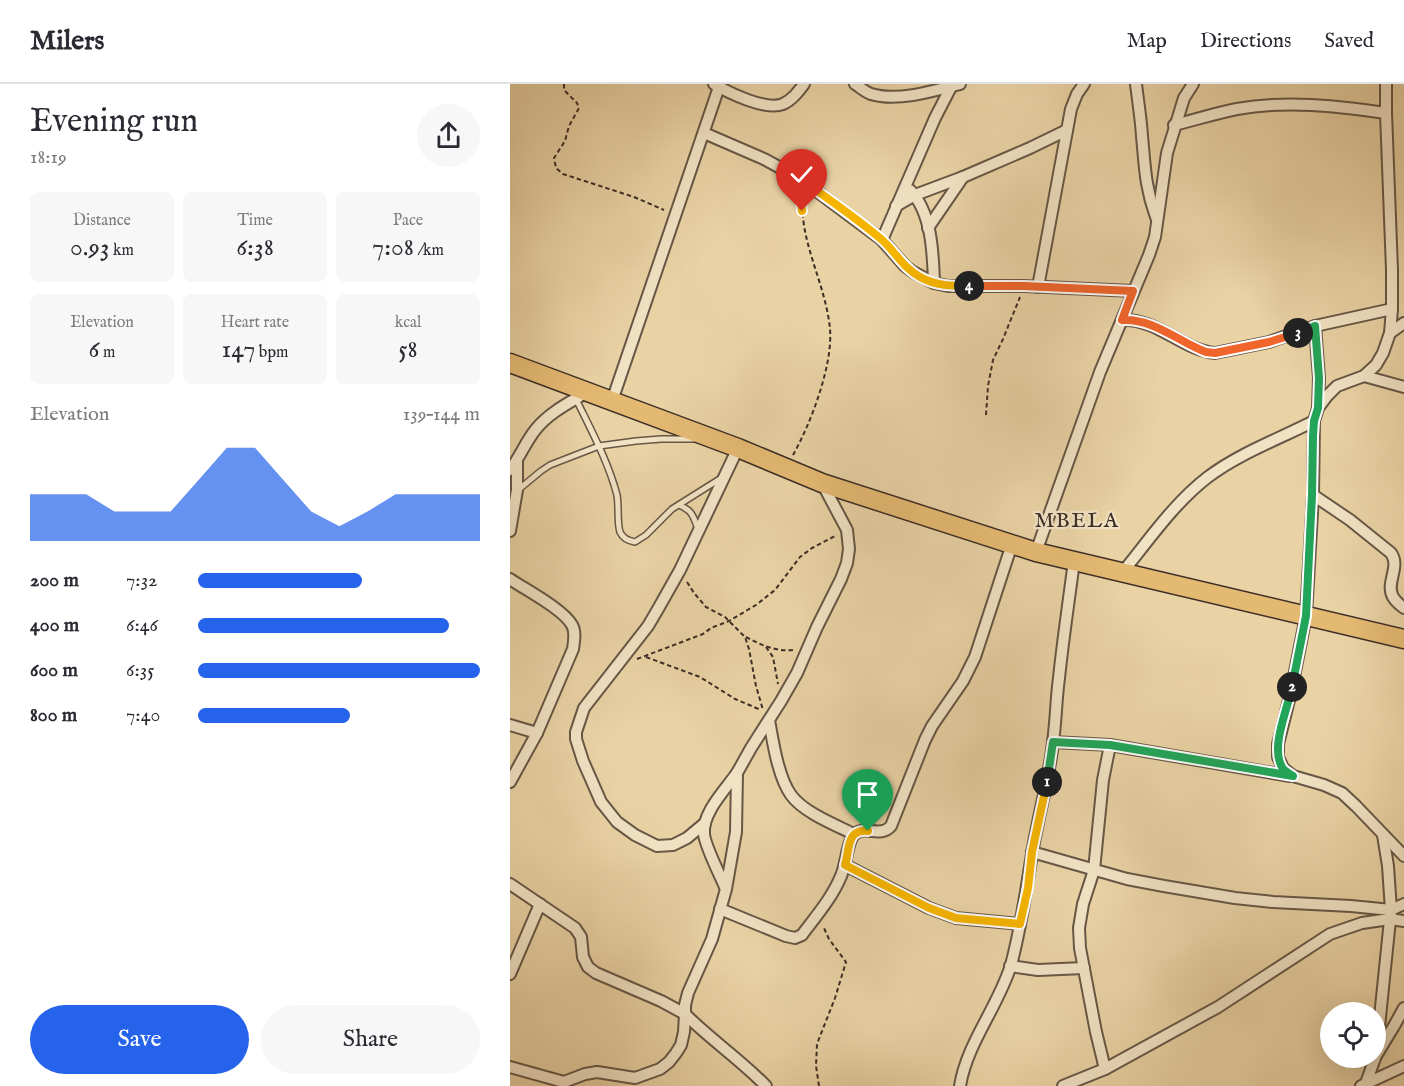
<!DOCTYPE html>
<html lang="en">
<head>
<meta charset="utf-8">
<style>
	:root { --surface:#fff; --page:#f7f7f7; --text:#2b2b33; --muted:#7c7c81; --line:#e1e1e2; --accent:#2563eb }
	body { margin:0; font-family:"IM FELL English",serif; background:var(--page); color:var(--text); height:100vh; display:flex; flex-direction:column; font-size:22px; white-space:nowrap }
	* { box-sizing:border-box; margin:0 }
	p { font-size:20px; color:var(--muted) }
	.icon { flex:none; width:33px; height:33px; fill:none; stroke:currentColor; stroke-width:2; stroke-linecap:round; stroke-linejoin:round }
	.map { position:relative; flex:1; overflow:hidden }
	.side { display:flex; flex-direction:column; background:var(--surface); width:510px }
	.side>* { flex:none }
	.controls { position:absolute; left:810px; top:918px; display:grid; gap:12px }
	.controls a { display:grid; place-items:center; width:66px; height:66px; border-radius:50%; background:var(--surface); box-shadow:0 6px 24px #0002; font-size:30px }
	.pin { position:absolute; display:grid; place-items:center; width:51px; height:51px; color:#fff; margin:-62px -26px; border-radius:50% 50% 50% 0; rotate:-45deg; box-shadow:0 0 6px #0007 }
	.pin .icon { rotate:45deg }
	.km { position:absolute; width:30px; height:30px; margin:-15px; border-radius:50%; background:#222; color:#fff; font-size:16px; line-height:30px; text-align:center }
	.round { display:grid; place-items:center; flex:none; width:63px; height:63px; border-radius:32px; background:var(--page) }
	.head { display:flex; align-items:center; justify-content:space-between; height:102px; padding:0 30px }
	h1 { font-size:33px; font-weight:600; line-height:45px }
	.stats { display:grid; grid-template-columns:repeat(3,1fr); gap:9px; height:102px; padding:6px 30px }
	.stats div { display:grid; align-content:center; border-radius:9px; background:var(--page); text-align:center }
	.stats b { font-size:26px; font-weight:600 }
	.stats small { font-size:16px; font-weight:400 }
	.stats p { font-size:16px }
	.chart { height:168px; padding:12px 30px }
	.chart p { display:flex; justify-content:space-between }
	.chart svg { width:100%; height:108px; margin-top:6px; fill:var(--accent); opacity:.7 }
	.button { display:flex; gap:12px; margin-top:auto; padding:12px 30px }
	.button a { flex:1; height:69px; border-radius:36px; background:var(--accent); color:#fff; font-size:24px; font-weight:600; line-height:69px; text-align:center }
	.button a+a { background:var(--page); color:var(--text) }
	ul { padding:0 30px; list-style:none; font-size:20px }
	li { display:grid; grid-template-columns:96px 72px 1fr; align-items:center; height:45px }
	li i { height:15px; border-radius:8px; background:var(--accent) }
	header { display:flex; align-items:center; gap:36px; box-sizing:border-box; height:84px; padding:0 30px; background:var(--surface); border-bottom:2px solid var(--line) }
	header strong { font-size:28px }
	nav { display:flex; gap:33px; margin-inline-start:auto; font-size:21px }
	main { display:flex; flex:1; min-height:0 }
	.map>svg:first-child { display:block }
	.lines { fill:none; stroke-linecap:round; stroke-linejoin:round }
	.service-casing { stroke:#675746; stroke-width:8 }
	.minor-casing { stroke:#675746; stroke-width:14 }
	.trunk-casing { stroke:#3c2e27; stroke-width:21 }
	.path { stroke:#3c2e27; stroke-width:2; stroke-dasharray:4.5 3; stroke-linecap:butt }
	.service { stroke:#f1e2c4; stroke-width:5 }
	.minor { stroke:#f1e2c4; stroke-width:10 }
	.trunk { stroke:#e4b972; stroke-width:18 }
	.split-1-casing { stroke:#fff; stroke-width:12 }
	.split-2-casing { stroke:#fff; stroke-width:12 }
	.split-3-casing { stroke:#fff; stroke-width:12 }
	.split-4-casing { stroke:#fff; stroke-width:12 }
	.split-5-casing { stroke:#fff; stroke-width:12 }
	.split-1 { stroke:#f5b400; stroke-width:8 }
	.split-2 { stroke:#22a559; stroke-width:8 }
	.split-3 { stroke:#22a559; stroke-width:8 }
	.split-4 { stroke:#f0652b; stroke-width:8 }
	.split-5 { stroke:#f5b400; stroke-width:8 }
	.labels { text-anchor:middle; stroke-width:4.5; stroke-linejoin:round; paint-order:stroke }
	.quarter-label { font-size:21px; letter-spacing:1.5px; fill:#3c2e27; stroke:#f1e2c4 }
</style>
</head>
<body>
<header>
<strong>Milers</strong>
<nav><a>Map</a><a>Directions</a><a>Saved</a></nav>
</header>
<main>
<section class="side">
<div class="head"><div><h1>Evening run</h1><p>18:19</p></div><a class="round"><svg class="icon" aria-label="share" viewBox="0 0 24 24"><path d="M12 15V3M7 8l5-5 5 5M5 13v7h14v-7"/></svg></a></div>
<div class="stats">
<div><p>Distance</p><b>0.93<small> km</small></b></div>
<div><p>Time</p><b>6:38</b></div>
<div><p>Pace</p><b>7:08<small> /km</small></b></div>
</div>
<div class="stats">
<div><p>Elevation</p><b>6<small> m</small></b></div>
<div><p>Heart rate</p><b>147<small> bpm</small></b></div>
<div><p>kcal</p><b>58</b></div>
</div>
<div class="chart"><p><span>Elevation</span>139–144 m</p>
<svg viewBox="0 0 160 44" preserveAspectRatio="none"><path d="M0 44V25L10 25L20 25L30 32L40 32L50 32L60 19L70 6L80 6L90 19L100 32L110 38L120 32L130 25L140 25L150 25L160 25V44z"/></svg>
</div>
<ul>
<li><b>200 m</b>7:32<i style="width:58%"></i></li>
<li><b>400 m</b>6:46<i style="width:89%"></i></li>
<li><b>600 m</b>6:35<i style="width:100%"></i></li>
<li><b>800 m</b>7:40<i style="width:54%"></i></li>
</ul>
<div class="button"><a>Save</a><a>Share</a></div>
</section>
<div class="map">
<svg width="894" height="1002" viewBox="0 0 894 1002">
	<rect width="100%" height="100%" fill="#e9d2a4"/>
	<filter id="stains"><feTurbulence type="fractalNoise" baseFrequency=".00333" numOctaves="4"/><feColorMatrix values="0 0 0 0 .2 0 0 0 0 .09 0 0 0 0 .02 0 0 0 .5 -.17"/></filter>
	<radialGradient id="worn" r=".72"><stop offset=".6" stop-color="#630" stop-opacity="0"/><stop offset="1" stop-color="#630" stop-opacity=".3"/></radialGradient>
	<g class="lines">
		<defs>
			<g id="service">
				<path d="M66,315C81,346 98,377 107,411C109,422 107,440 110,448C113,455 119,457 125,458L136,451L162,425L213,393"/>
				<path d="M8,406L31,387L40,381L89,362L126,357L151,355H184"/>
				<path d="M169,421C183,427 183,432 188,445"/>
			</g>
			<g id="minor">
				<path d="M204,0C219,9 256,27 273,20C282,16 288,8 294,0"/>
				<path d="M345,0C350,3 355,8 361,10C387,18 424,7 450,0"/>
				<path d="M626,0C628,17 631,35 632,52C635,83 635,103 646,133"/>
				<path d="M876,0V29L882,186V225L880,249L873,269L866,281L854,292L827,302L817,312L808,324L804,337L803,411L796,532L781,608L768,660V673L773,684L783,692L814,701L832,709L846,722L894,772"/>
				<path d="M664,41C685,36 706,29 727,25C776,16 827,22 876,29"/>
				<path d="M194,49L254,75L289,94L372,156L395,182L403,188L424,199L438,202H514L623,207"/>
				<path d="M400,106C422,129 423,169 424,199"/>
				<path d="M386,122L405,111L453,93L520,64L557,46"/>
				<path d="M418,144L453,93"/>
				<path d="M372,156L425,34L441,3"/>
				<path d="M528,203L561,25L567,10L574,0"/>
				<path d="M612,236C647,234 672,266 705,269L759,258L805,242L882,225"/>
				<path d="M805,242L809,294L808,323"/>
				<path d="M880,249L894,239"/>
				<path d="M854,292L894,303"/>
				<path d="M102,317L210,0"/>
				<path d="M0,386C10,373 16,357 26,345C40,328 59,319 77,308"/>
				<path d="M803,411L840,436L881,469C891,483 875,499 883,513C886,518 890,521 894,524"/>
				<path d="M0,447L7,406V376"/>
				<path d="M526,468L590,288L639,171L645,153L657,69L674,14L683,0"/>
				<path d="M612,489C639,456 664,419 698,393C730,369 769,355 804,337"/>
				<path d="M0,495C16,506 53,525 62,541C66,548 64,558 63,565L27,649L0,698"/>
				<path d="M259,636C263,658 268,693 281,711C293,728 325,741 344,750"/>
				<path d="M0,641L27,649"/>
				<path d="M543,658L600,661L780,692"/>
				<path d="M195,739L177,754L163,761L147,762L125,751L107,738L91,718L73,677L66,655V648L74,624L138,542L148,525L170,486L228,364"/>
				<path d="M522,768L617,795L654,802L725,814L763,818L841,822L881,826L894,820"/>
				<path d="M335,781L419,824L446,834L510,840"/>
				<path d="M0,800L65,844L71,853L73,873L78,883L86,889L151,917L175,930L174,948L171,961L166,969L159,978L150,985L125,994L87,988L75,990L54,998L0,983"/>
				<path d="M215,803C210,791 195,762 194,750C192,729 215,706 227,689"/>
				<path d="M210,825L276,852L285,854L292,851C306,832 322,814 331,792C336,781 337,760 343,752C352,739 370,755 381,742L415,656L422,642L453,597L465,573L502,460"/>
				<path d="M500,882L528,886L574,884"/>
				<path d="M0,890L30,820"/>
				<path d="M867,970L884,942L894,924"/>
				<path d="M866,972L881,826L878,782L873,751"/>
				<path d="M595,985L586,948L570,864L569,844L573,820L584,786L593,696L600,661"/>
				<path d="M256,1002C231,976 201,956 175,930V921L178,909L202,855L216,805L226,748L227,689L241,664L271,617L287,589L307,543L331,495L337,479L339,465L337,446L312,399"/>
				<path d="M450,1002C457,959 488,923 501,881C511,844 516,807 522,770C528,732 539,696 543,658C546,637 546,616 549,594C553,555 559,516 564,477"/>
				<path d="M553,1002L595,985L708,923L820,850L852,839L880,835L894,837"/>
				<path d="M851,1002L894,982"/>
				<path d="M855,1002L865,974"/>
			</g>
			<path id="trunk" d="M0,279L228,364L312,399L526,468L894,555"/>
		</defs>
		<use href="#service" class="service-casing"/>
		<use href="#minor" class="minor-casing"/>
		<use href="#trunk" class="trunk-casing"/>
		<g class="path">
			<path d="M54,0V6L67,19L69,24L59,42L55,57L44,74L46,84L53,90L124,113L154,126"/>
			<path d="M476,331L478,302L483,276L493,255L510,213"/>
			<path d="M283,371C301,339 323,281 320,245C317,213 303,183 296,152C293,139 292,124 291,111"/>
			<path d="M177,498L184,509L196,523L215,533L235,553L239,565L246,602L253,626"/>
			<path d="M236,553C251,561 266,568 284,566"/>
			<path d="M256,563L263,573L268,600"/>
			<path d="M136,573L190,593L225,615L251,626"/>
			<path d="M127,575L193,550L201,544L219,537L246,521L265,506L290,473L302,464L327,451"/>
			<path d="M309,1002L306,982L307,960L325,914L336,878L319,855L313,842"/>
		</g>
		<use href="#service" class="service"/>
		<use href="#minor" class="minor"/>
		<use href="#trunk" class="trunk"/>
	</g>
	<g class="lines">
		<defs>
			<path id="split-1" d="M358,747C336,745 340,765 335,781L419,824L446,834L510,840L518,804L522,768L537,698"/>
			<path id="split-2" d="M537,698L543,658L600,661L783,692C779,689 774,687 772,683C760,663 778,624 782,603"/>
			<path id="split-3" d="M782,603L796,532L802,411L803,352L804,337L808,324L809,294L805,242L788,249"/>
			<path id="split-4" d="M459,202H514L623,207L612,236C643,234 669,258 696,268L705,269L759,258L788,249"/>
			<path id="split-5" d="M292,127L289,94C317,114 345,133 371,155C385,167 393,184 410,193C426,202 442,202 459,202"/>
		</defs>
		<use href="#split-1" class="split-1-casing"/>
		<use href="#split-2" class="split-2-casing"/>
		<use href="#split-3" class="split-3-casing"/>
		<use href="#split-4" class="split-4-casing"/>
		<use href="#split-5" class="split-5-casing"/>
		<use href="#split-1" class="split-1"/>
		<use href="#split-2" class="split-2"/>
		<use href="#split-3" class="split-3"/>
		<use href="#split-4" class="split-4"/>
		<use href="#split-5" class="split-5"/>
	</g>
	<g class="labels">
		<g class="quarter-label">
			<text x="567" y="443">MBELA</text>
		</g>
	</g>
	<rect width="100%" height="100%" filter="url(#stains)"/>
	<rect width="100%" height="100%" fill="url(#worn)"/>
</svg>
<div class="controls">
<a><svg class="icon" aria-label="locate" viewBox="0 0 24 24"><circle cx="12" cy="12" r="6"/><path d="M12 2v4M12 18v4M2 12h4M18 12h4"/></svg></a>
</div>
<div class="pin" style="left:358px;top:747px;background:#1e9e55"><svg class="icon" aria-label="arrive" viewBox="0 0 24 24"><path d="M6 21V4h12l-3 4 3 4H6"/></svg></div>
<div class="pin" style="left:292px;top:127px;background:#d93025"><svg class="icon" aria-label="check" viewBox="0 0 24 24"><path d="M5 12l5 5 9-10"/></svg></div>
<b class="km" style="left:537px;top:698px">1</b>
<b class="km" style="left:782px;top:603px">2</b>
<b class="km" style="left:788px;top:249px">3</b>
<b class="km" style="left:459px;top:202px">4</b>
</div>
</main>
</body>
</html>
